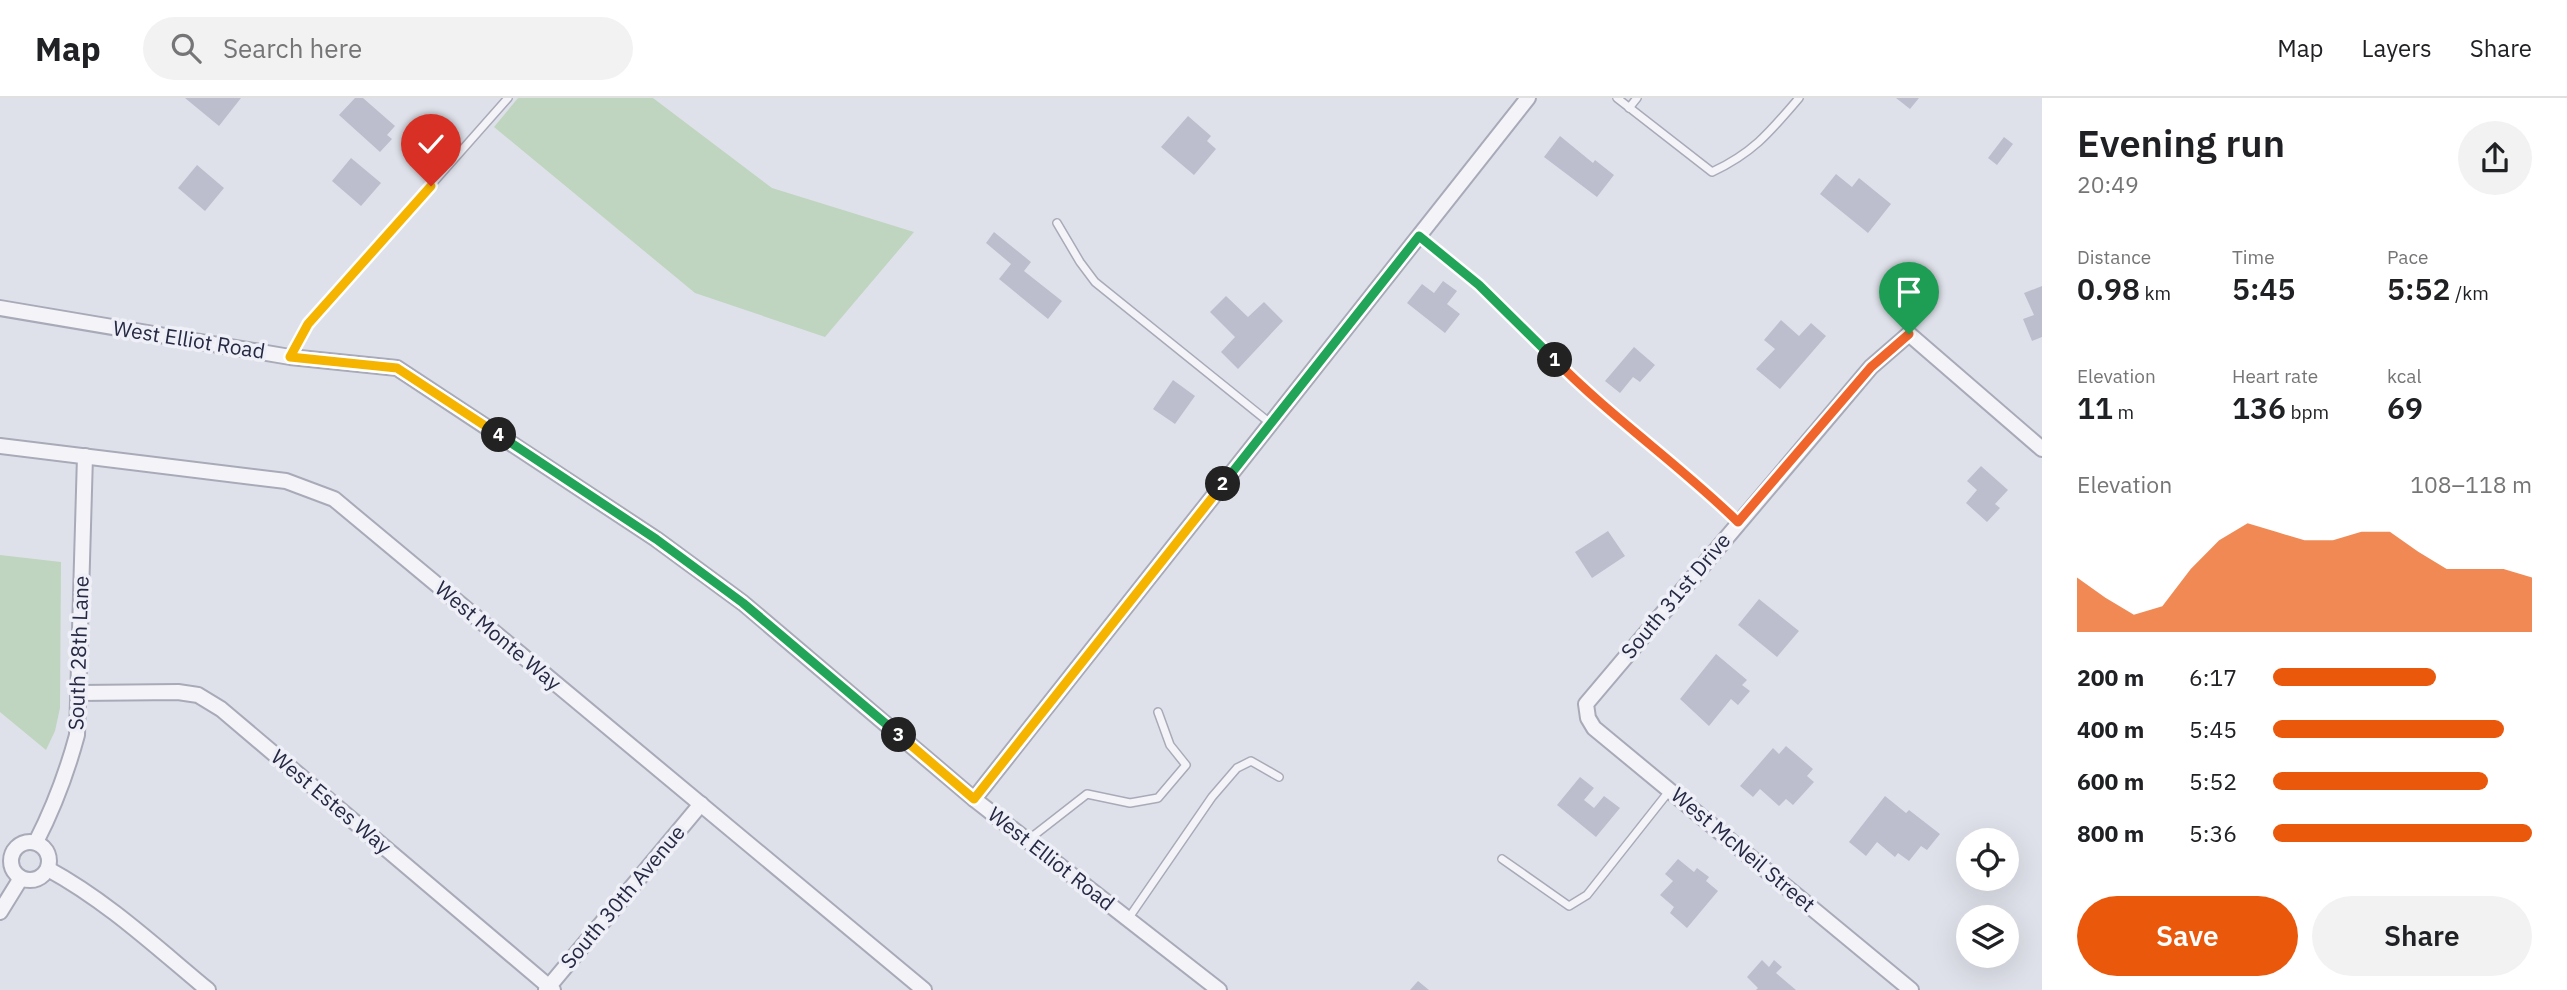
<!DOCTYPE html>
<html lang="en">
<head>
<meta charset="utf-8">
<style>
	:root { --surface:#fff; --page:#f2f2f2; --text:#202124; --muted:#757577; --line:#e0e0e0; --accent:#ea580c }
	body { margin:0; font-family:"IBM Plex Sans",sans-serif; background:var(--page); color:var(--text); height:100vh; display:flex; flex-direction:column; font-size:26px; white-space:nowrap }
	* { box-sizing:border-box; margin:0 }
	p { font-size:23px; color:var(--muted) }
	.icon { flex:none; width:38px; height:38px; fill:none; stroke:currentColor; stroke-width:2; stroke-linecap:round; stroke-linejoin:round }
	.map { position:relative; flex:1; overflow:hidden }
	.side { display:flex; flex-direction:column; background:var(--surface); width:525px }
	.side>* { flex:none }
	.tools { position:absolute; left:1956px; top:730px; display:grid; gap:14px }
	.tools a { display:grid; place-items:center; width:63px; height:63px; border-radius:50%; background:var(--surface); box-shadow:0 7px 28px #0002; font-size:35px }
	.pin { position:absolute; display:grid; place-items:center; width:60px; height:60px; color:#fff; margin:-72px -30px; border-radius:50% 50% 50% 0; rotate:-45deg; box-shadow:0 0 7px #0007 }
	.pin .icon { rotate:45deg }
	.km { position:absolute; width:35px; height:35px; margin:-18px; border-radius:50%; background:#222; color:#fff; font-size:19px; line-height:35px; text-align:center }
	.round { display:grid; place-items:center; flex:none; width:74px; height:74px; border-radius:37px; background:var(--page) }
	.head { display:flex; align-items:center; justify-content:space-between; height:119px; padding:0 35px }
	h1 { font-size:38px; font-weight:600; line-height:52px }
	.metrics { display:grid; grid-template-columns:repeat(3,1fr); gap:10px; height:119px; padding:7px 35px }
	.metrics div { display:grid; align-content:center }
	.metrics b { font-size:30px; font-weight:600 }
	.metrics small { font-size:19px; font-weight:400 }
	.metrics p { font-size:19px }
	.chart { height:196px; padding:14px 35px }
	.chart p { display:flex; justify-content:space-between }
	.chart svg { width:100%; height:126px; margin-top:7px; fill:var(--accent); opacity:.7 }
	.primary-button { display:flex; gap:14px; margin-top:auto; padding:14px 35px }
	.primary-button a { flex:1; height:80px; border-radius:42px; background:var(--accent); color:#fff; font-size:28px; font-weight:600; line-height:80px; text-align:center }
	.primary-button a+a { background:var(--page); color:var(--text) }
	ul { padding:0 35px; list-style:none; font-size:23px }
	li { display:grid; grid-template-columns:112px 84px 1fr; align-items:center; height:52px }
	li i { height:18px; border-radius:9px; background:var(--accent) }
	header { display:flex; align-items:center; gap:42px; box-sizing:border-box; height:98px; padding:0 35px; background:var(--surface); border-bottom:2px solid var(--line) }
	header strong { font-size:33px }
	nav { display:flex; gap:38px; margin-inline-start:auto; font-size:24px }
	.search { width:490px; height:63px; background:var(--page); display:flex; align-items:center; gap:18px; box-sizing:border-box; padding:0 24px; border-radius:38px; color:var(--muted); font-size:26px }
	main { display:flex; flex:1; min-height:0 }
	.map>svg:first-child { display:block }
	.green { fill:#bfd5bf }
	.building { fill:#bcbece }
	.lines { fill:none; stroke-linecap:round; stroke-linejoin:round }
	.lane-casing { stroke:#a8aab8; stroke-width:10 }
	.street-casing { stroke:#a8aab8; stroke-width:18 }
	.lane { stroke:#f3f3f8; stroke-width:7 }
	.street { stroke:#f3f3f8; stroke-width:14 }
	.split-1-casing { stroke:#fff; stroke-width:14 }
	.split-2-casing { stroke:#fff; stroke-width:14 }
	.split-3-casing { stroke:#fff; stroke-width:14 }
	.split-4-casing { stroke:#fff; stroke-width:14 }
	.split-5-casing { stroke:#fff; stroke-width:14 }
	.split-1 { stroke:#f0652b; stroke-width:9 }
	.split-2 { stroke:#22a559; stroke-width:9 }
	.split-3 { stroke:#f5b400; stroke-width:9 }
	.split-4 { stroke:#22a559; stroke-width:9 }
	.split-5 { stroke:#f5b400; stroke-width:9 }
	.labels { text-anchor:middle; stroke-width:7; stroke-linejoin:round; paint-order:stroke }
	.street-label { font-size:21px; fill:#262943; stroke:#eff0f7 }
</style>
</head>
<body>
<header>
<strong>Map</strong>
<div class="search"><svg class="icon" aria-label="search" viewBox="0 0 24 24"><circle cx="10" cy="10" r="6"/><path d="M15 15l6 6"/></svg>Search here</div>
<nav><a>Map</a><a>Layers</a><a>Share</a></nav>
</header>
<main>
<div class="map">
<svg width="2042" height="892" viewBox="0 0 2042 892">
	<rect width="100%" height="100%" fill="#dfe1ea"/>
	<g class="green">
		<path d="M518,0H653L772,90L914,134L825,239L695,195L494,29Z"/>
		<path d="M0,457L61,464L60,610L55,633L46,652L0,614Z"/>
	</g>
	<g class="building">
		<path d="M185,0H241L219,28Z"/>
		<path d="M355,0H363L395,28L387,37L392,41L380,54L339,17Z"/>
		<path d="M1896,0H1919L1910,11Z"/>
		<path d="M1188,18L1211,38L1207,43L1216,51L1194,77L1161,49Z"/>
		<path d="M1560,38L1593,65L1595,62L1614,77L1597,99L1544,59Z"/>
		<path d="M2004,39L2013,46L1997,67L1988,60Z"/>
		<path d="M351,60L381,85L361,108L332,83Z"/>
		<path d="M197,67L224,90L205,113L178,90Z"/>
		<path d="M1836,76L1852,89L1859,80L1891,106L1868,135L1820,96Z"/>
		<path d="M994,134L1031,164L1024,173L1062,203L1048,221L999,181L1011,166L986,145Z"/>
		<path d="M1443,183L1457,193L1447,206L1460,216L1445,235L1407,205L1422,186L1434,195Z"/>
		<path d="M2042,188V239L2032,243L2023,221L2034,217L2024,195Z"/>
		<path d="M1226,198L1248,219L1264,204L1283,223L1238,271L1221,254L1235,239L1210,214Z"/>
		<path d="M1781,222L1799,238L1811,225L1826,238L1780,291L1756,271L1775,251L1764,242Z"/>
		<path d="M1634,249L1655,267L1640,284L1633,279L1620,295L1605,283Z"/>
		<path d="M1173,282L1195,298L1175,326L1153,311Z"/>
		<path d="M1981,368L2008,392L1995,406L2000,410L1987,424L1966,405L1977,392L1967,383Z"/>
		<path d="M1608,433L1625,458L1592,480L1575,454Z"/>
		<path d="M1759,501L1799,533L1777,559L1738,527Z"/>
		<path d="M1716,556L1747,582L1742,587L1750,593L1738,607L1731,601L1709,628L1680,601Z"/>
		<path d="M1786,648L1813,671L1807,678L1814,684L1793,707L1786,701L1779,708L1760,691L1753,699L1740,688L1773,650L1779,656Z"/>
		<path d="M1580,679L1594,690L1584,702L1594,710L1604,698L1620,710L1596,739L1557,707Z"/>
		<path d="M1885,698L1906,715L1909,712L1940,736L1927,752L1921,748L1909,763L1898,755L1895,759L1877,744L1866,758L1849,744Z"/>
		<path d="M1678,761L1694,774L1697,770L1709,779L1706,783L1718,793L1687,830L1670,815L1674,809L1660,797L1673,783L1665,776Z"/>
		<path d="M1762,862L1769,869L1774,862L1782,869L1776,875L1796,892H1756L1758,890L1747,879Z"/>
		<path d="M1418,883L1429,892H1410Z"/>
	</g>
	<g class="lines">
		<defs>
			<g id="lane">
				<path d="M1617,0L1712,74C1753,55 1770,34 1799,0"/>
				<path d="M1629,10L1637,0"/>
				<path d="M1057,125L1080,164L1095,184L1270,325"/>
				<path d="M1419,138L1479,187L1572,280L1715,401L1738,424"/>
				<path d="M291,258L308,226L508,0"/>
				<path d="M1028,742L1087,696L1130,705L1158,700L1186,667L1170,647L1158,614"/>
				<path d="M1502,761L1569,808L1587,797L1670,692"/>
				<path d="M1128,821L1212,699L1237,670L1251,663L1279,679"/>
			</g>
			<g id="street">
				<path d="M0,210L290,259L397,270L656,441L743,505L974,701L1219,892"/>
				<path d="M0,348L286,383L334,401L924,892"/>
				<path d="M79,595L178,594L198,597L221,611L553,892"/>
				<path d="M974,701L1528,0"/>
				<circle cx="30" cy="763" r="19"/>
				<path d="M36,744C54,709 67,674 77,637L85,358"/>
				<path d="M48,771C107,803 156,849 208,892"/>
				<path d="M0,814L21,780"/>
				<path d="M546,892L701,706"/>
				<path d="M1911,892L1594,630L1588,620L1586,606L1871,269L1909,236L2042,351"/>
			</g>
		</defs>
		<use href="#lane" class="lane-casing"/>
		<use href="#street" class="street-casing"/>
		<use href="#lane" class="lane"/>
		<use href="#street" class="street"/>
	</g>
	<g class="lines">
		<defs>
			<path id="split-1" d="M1555,262C1612,320 1680,367 1738,424L1871,269L1909,236"/>
			<path id="split-2" d="M1223,386L1419,138L1479,187L1555,262"/>
			<path id="split-3" d="M899,637L974,701L1223,386"/>
			<path id="split-4" d="M499,337L656,441L743,505L899,637"/>
			<path id="split-5" d="M431,88L308,226L290,259L397,270L499,337"/>
		</defs>
		<use href="#split-1" class="split-1-casing"/>
		<use href="#split-2" class="split-2-casing"/>
		<use href="#split-3" class="split-3-casing"/>
		<use href="#split-4" class="split-4-casing"/>
		<use href="#split-5" class="split-5-casing"/>
		<use href="#split-1" class="split-1"/>
		<use href="#split-2" class="split-2"/>
		<use href="#split-3" class="split-3"/>
		<use href="#split-4" class="split-4"/>
		<use href="#split-5" class="split-5"/>
	</g>
	<g class="labels">
		<g class="street-label">
			<text transform="translate(189 242) rotate(9)" y="7">West Elliot Road</text>
			<text transform="translate(1676 498) rotate(-50)" y="7">South 31st Drive</text>
			<text transform="translate(498 538) rotate(40)" y="7">West Monte Way</text>
			<text transform="translate(79 555) rotate(-88)" y="7">South 28th Lane</text>
			<text transform="translate(331 704) rotate(40)" y="7">West Estes Way</text>
			<text transform="translate(1743 752) rotate(40)" y="7">West McNeil Street</text>
			<text transform="translate(1051 761) rotate(38)" y="7">West Elliot Road</text>
			<text transform="translate(623 799) rotate(-50)" y="7">South 30th Avenue</text>
		</g>
	</g>
</svg>
<div class="tools">
<a><svg class="icon" aria-label="locate" viewBox="0 0 24 24"><circle cx="12" cy="12" r="6"/><path d="M12 2v4M12 18v4M2 12h4M18 12h4"/></svg></a>
<a><svg class="icon" aria-label="layers" viewBox="0 0 24 24"><path d="M12 4l9 5-9 5-9-5zM3 14l9 5 9-5"/></svg></a>
</div>
<div class="pin" style="left:1909px;top:236px;background:#1e9e55"><svg class="icon" aria-label="arrive" viewBox="0 0 24 24"><path d="M6 21V4h12l-3 4 3 4H6"/></svg></div>
<div class="pin" style="left:431px;top:88px;background:#d93025"><svg class="icon" aria-label="check" viewBox="0 0 24 24"><path d="M5 12l5 5 9-10"/></svg></div>
<b class="km" style="left:1555px;top:262px">1</b>
<b class="km" style="left:1223px;top:386px">2</b>
<b class="km" style="left:899px;top:637px">3</b>
<b class="km" style="left:499px;top:337px">4</b>
</div>
<section class="side">
<div class="head"><div><h1>Evening run</h1><p>20:49</p></div><a class="round"><svg class="icon" aria-label="share" viewBox="0 0 24 24"><path d="M12 15V3M7 8l5-5 5 5M5 13v7h14v-7"/></svg></a></div>
<div class="metrics">
<div><p>Distance</p><b>0.98<small> km</small></b></div>
<div><p>Time</p><b>5:45</b></div>
<div><p>Pace</p><b>5:52<small> /km</small></b></div>
</div>
<div class="metrics">
<div><p>Elevation</p><b>11<small> m</small></b></div>
<div><p>Heart rate</p><b>136<small> bpm</small></b></div>
<div><p>kcal</p><b>69</b></div>
</div>
<div class="chart"><p><span>Elevation</span>108–118 m</p>
<svg viewBox="0 0 160 44" preserveAspectRatio="none"><path d="M0 44V25L10 32L20 38L30 35L40 22L50 12L60 6L70 9L80 12L90 12L100 9L110 9L120 16L130 22L140 22L150 22L160 25V44z"/></svg>
</div>
<ul>
<li><b>200 m</b>6:17<i style="width:63%"></i></li>
<li><b>400 m</b>5:45<i style="width:89%"></i></li>
<li><b>600 m</b>5:52<i style="width:83%"></i></li>
<li><b>800 m</b>5:36<i style="width:100%"></i></li>
</ul>
<div class="primary-button"><a>Save</a><a>Share</a></div>
</section>
</main>
</body>
</html>
